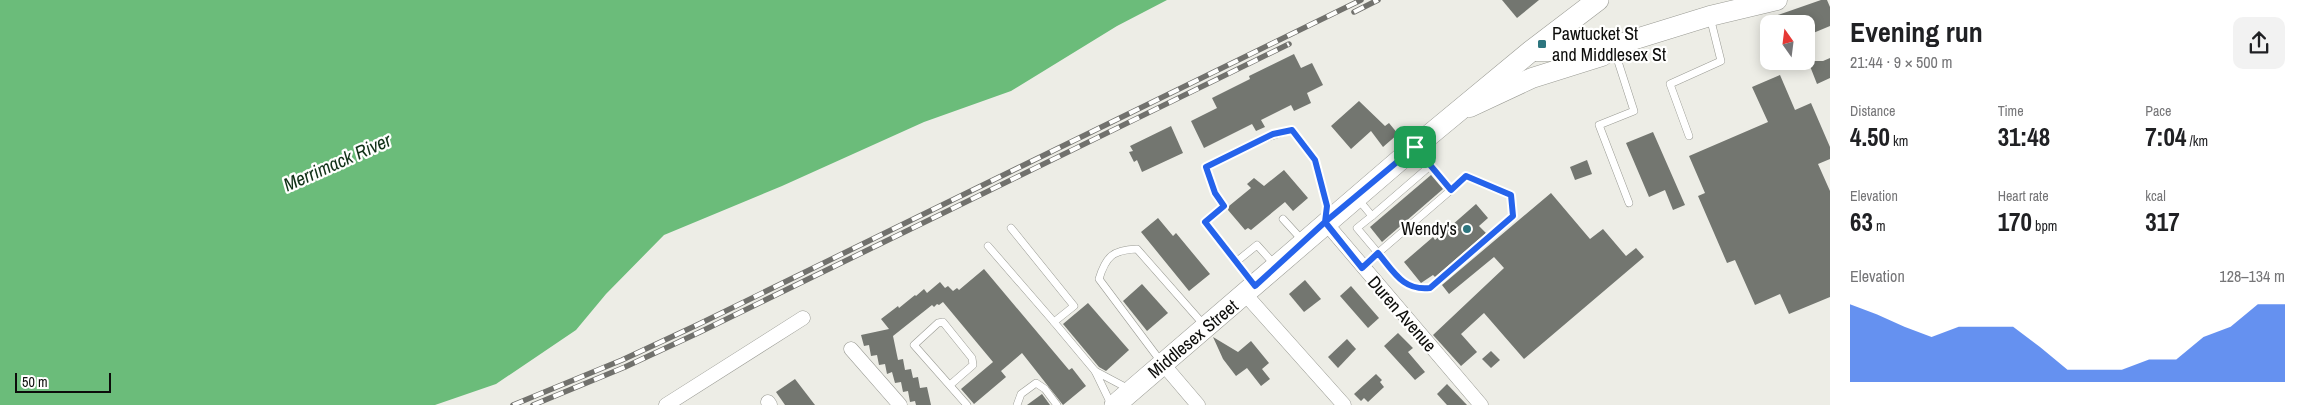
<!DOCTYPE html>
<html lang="en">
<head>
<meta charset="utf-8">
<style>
	:root { --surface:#fff; --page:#f2f2f2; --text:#202124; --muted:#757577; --accent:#2563eb }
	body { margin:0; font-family:"Archivo Narrow",sans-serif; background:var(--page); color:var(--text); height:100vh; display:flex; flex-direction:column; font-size:19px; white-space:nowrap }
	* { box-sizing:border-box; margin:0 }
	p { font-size:16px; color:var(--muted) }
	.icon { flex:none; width:28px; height:28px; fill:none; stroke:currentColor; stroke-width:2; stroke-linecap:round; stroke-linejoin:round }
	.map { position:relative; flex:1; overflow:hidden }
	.details { display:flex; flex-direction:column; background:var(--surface); width:475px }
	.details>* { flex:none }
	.needle { width:32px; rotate:346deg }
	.fabs { position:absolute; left:1760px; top:15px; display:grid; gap:10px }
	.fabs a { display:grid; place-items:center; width:55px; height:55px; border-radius:10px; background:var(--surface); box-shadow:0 2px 12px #0003; font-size:25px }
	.scale { position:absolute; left:15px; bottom:12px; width:96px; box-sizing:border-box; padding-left:5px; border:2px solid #0d0d0b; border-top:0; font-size:14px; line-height:18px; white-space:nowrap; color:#0d0d0b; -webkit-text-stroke:4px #fffffe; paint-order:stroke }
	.pin { position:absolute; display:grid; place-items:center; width:42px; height:42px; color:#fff; margin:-21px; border-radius:10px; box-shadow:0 2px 8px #0006 }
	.round { display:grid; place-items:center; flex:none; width:52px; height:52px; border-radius:10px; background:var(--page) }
	.headline { display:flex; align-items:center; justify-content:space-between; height:85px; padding:0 20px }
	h1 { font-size:28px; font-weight:700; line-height:38px }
	.figures { display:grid; grid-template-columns:repeat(3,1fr); gap:8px; height:85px; padding:5px 20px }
	.figures div { display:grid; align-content:center }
	.figures b { font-size:25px; font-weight:700 }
	.figures small { font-size:14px; font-weight:400 }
	.figures p { font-size:14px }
	.chart { height:140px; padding:10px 20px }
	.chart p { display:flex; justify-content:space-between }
	.chart svg { width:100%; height:90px; margin-top:5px; fill:var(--accent); opacity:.7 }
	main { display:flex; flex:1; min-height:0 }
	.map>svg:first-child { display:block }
	.water { fill:#6bbc7a }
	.building { fill:#737670 }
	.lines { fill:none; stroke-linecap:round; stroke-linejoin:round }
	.service-casing { stroke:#9a9b94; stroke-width:8 }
	.minor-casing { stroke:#9a9b94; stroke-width:15 }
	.secondary-casing { stroke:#9a9b94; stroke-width:21 }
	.primary-casing { stroke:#9a9b94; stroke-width:22 }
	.service { stroke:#fff; stroke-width:7 }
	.minor { stroke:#fff; stroke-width:14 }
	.secondary { stroke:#fff; stroke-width:20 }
	.primary { stroke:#fff; stroke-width:21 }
	.rail-casing { stroke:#71716d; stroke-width:5.5 }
	.rail { stroke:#fffffe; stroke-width:4; stroke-dasharray:11; stroke-linecap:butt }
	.route-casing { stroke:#fff; stroke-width:10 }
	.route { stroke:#2563eb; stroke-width:6 }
	.poi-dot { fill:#2d757e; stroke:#fffffe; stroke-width:2 }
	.labels { text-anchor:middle; stroke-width:4.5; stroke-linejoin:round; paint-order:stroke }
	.poi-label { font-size:18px; fill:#0d0d0b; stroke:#fffffe; text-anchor:start }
	.street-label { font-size:18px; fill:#0d0d0b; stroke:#fffffe }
	.water-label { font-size:19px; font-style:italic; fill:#103117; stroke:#fffffe }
</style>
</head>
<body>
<main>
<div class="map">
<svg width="1830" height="405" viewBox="0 0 1830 405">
	<rect width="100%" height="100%" fill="#edede6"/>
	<path class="water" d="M0,0H1167L1117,26L1011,91L924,122L782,186L664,235L606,294L576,330L496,384L435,405H0Z"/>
	<g class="building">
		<path d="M1502,0H1539L1517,18Z"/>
		<path d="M1821,0H1827L1830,7V26L1806,36V24H1778L1775,16Z"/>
		<path d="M1294,54L1301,68L1312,63L1323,85L1307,93L1311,103L1294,111L1291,105L1261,120L1265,127L1256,131L1252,124L1204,148L1191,121L1217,108L1212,98L1250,79L1249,76Z"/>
		<path d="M1830,58V78L1817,84L1808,61H1823Z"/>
		<path d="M1780,75L1795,110L1811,103L1830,147V159L1818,164L1830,191V297L1789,314L1780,294L1755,305L1735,260L1727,263L1698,196L1705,193L1689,156L1768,122L1752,87Z"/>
		<path d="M1359,101L1385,126L1389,123L1398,134L1383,147L1371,131L1351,149L1331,126Z"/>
		<path d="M1171,126L1183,153L1142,172L1137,160L1134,162L1129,152L1133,151L1130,146Z"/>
		<path d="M1653,132L1685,205L1673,210L1665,190L1649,197L1626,143Z"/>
		<path d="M1587,160L1592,174L1575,180L1570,167Z"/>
		<path d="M1284,170L1308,198L1293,211L1285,202L1251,230L1248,228L1245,230L1228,210L1229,206L1251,188L1247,184L1254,178L1264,186Z"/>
		<path d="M1431,175L1443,189L1382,242L1370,227Z"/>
		<path d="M1551,193L1590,239L1603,229L1626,256L1636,248L1644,257L1524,359L1484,313L1461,334L1477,352L1461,366L1433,335L1504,268L1494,257L1449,294L1442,285Z"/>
		<path d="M1476,204L1488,218L1479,226L1486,233L1435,277L1433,275L1421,283L1404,262L1433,237L1435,240Z"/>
		<path d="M1158,218L1173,236L1176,233L1210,274L1189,291L1141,232Z"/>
		<path d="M984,269L1069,370L1072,368L1086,386L1063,405L1022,353L1001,371L1006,377L974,404L961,389L993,362L943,302L939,305L937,304L934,307L932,305L893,336L898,360L903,359L905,370L911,369L913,378L918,377L920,388L927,387L931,405H916L915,401L910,402L908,391L903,392L901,382L895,383L892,372L887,374L885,364L879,365L877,355L871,356L869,345L864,346L861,335L889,329L881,319L898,306L899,308L915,295L916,296L924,289L927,293L940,282L945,288L948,286L953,291L957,288L959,290Z"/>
		<path d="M1305,280L1321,299L1304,312L1289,294Z"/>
		<path d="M1142,284L1168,313L1147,331L1123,301Z"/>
		<path d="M1351,286L1379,318L1368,328L1340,296Z"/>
		<path d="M1088,303L1129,350L1106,371L1099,367L1063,324Z"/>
		<path d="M1398,333L1413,348L1408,352L1425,372L1415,380L1384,346Z"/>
		<path d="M1213,337L1238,352L1251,341L1269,363L1262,369L1270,379L1261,386L1247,368L1236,376L1223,359Z"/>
		<path d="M1347,339L1356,349L1338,368L1328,357Z"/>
		<path d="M1491,351L1500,360L1491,368L1482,359Z"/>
		<path d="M1376,374L1382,380L1380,382L1384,387L1368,402L1364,398L1361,401L1354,394Z"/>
		<path d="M795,379L815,405H785L776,392Z"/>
		<path d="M1447,384L1467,405H1447L1437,394Z"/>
		<path d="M1042,394L1050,405H1027Z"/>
	</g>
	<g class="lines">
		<defs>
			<g id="service">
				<path d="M1614,49L1634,111L1599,125L1629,203"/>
				<path d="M1689,136L1670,84L1721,61L1710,17"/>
				<path d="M1430,166L1451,190L1378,253C1394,272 1403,291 1430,288L1513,216L1511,195L1466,176L1451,190"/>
				<path d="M1358,199L1372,216L1357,228L1378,253L1362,267"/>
				<path d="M1372,216L1430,166L1417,149"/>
				<path d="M1283,219L1303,241"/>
				<path d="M1011,228L1074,306L1054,322L1095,371"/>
				<path d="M988,246L1054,322"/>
				<path d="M1236,262L1205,222L1224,206L1215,193L1206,167C1234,153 1261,137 1292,130L1315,160L1327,206L1326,217"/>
				<path d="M1253,284L1236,262L1257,245L1275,265"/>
				<path d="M1162,363L1099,279C1106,256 1113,250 1137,249L1204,325"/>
				<path d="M950,385L973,365L972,358L943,322L938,323L914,345L967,405"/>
				<path d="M1111,404L1095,371L1129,389"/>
				<path d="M1017,405L1021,394L1036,383L1045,389L1057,405"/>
			</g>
			<g id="minor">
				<path d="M1325,222L1481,405"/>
				<path d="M1245,294L1344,405"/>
				<path d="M851,349L900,405"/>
				<path d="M1163,364L1198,405"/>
				<path d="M768,402L770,405"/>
				<path d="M666,405L803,318"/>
			</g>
			<g id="secondary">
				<path d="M1531,51H1566L1597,44"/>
				<path d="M1470,107L1532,78L1602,56L1613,46L1710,16L1777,0"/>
			</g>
			<path id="primary" d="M1115,405L1415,147L1531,51L1598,0"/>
		</defs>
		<use href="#service" class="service-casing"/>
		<use href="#minor" class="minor-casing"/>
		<use href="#secondary" class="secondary-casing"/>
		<use href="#primary" class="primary-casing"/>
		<use href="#service" class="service"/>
		<use href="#minor" class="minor"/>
		<use href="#secondary" class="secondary"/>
		<use href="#primary" class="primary"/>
		<defs>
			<g id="rail">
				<path d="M1354,12L1378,0"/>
				<path d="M513,405L622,360L697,325L1361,0"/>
				<path d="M533,405L625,367L700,332L1289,44"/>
			</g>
		</defs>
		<use href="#rail" class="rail-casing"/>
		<use href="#rail" class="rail"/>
	</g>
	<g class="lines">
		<defs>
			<path id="route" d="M1415,147L1325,222L1327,206L1315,160L1292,130L1273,134L1206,167L1215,193L1224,206L1205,222L1255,286L1325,222L1362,268L1378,253C1394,272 1403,291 1430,288L1513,216L1511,195L1466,176L1451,190L1415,147"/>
		</defs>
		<use href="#route" class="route-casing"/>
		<use href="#route" class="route"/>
	</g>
	<g class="poi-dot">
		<rect x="1537" y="39" width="10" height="10" rx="2.5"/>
		<circle cx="1467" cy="229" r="5"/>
	</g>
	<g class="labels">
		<g class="poi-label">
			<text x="1552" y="40">Pawtucket St<tspan x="1552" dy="21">and Middlesex St</tspan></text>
			<text x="1457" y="235" text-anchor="end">Wendy's</text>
		</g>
		<g class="street-label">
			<text transform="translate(1402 314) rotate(49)" y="6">Duren Avenue</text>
			<text transform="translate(1193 339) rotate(-40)" y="6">Middlesex Street</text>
		</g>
		<g class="water-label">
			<text transform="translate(337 162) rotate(-24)" y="7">Merrimack River</text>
		</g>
	</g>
</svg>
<div class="fabs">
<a><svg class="needle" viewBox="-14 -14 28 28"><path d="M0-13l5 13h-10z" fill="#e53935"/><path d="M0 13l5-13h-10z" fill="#757577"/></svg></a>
</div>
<div class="scale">50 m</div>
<div class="pin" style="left:1415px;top:147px;background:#1e9e55"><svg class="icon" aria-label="arrive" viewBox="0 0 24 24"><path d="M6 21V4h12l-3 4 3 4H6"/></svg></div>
</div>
<section class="details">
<div class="headline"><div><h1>Evening run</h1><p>21:44 · 9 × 500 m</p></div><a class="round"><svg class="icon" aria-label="share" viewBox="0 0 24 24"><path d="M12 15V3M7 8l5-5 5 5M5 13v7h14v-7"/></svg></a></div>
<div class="figures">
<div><p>Distance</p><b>4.50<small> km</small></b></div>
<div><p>Time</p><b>31:48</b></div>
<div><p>Pace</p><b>7:04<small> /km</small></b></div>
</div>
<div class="figures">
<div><p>Elevation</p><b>63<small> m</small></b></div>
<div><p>Heart rate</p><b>170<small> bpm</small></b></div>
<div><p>kcal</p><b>317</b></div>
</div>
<div class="chart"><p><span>Elevation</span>128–134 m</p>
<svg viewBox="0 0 160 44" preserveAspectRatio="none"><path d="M0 44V6L10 11L20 17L30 22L40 17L50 17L60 17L70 27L80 38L90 38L100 38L110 33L120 33L130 22L140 17L150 6L160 6V44z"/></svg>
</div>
</section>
</main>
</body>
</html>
